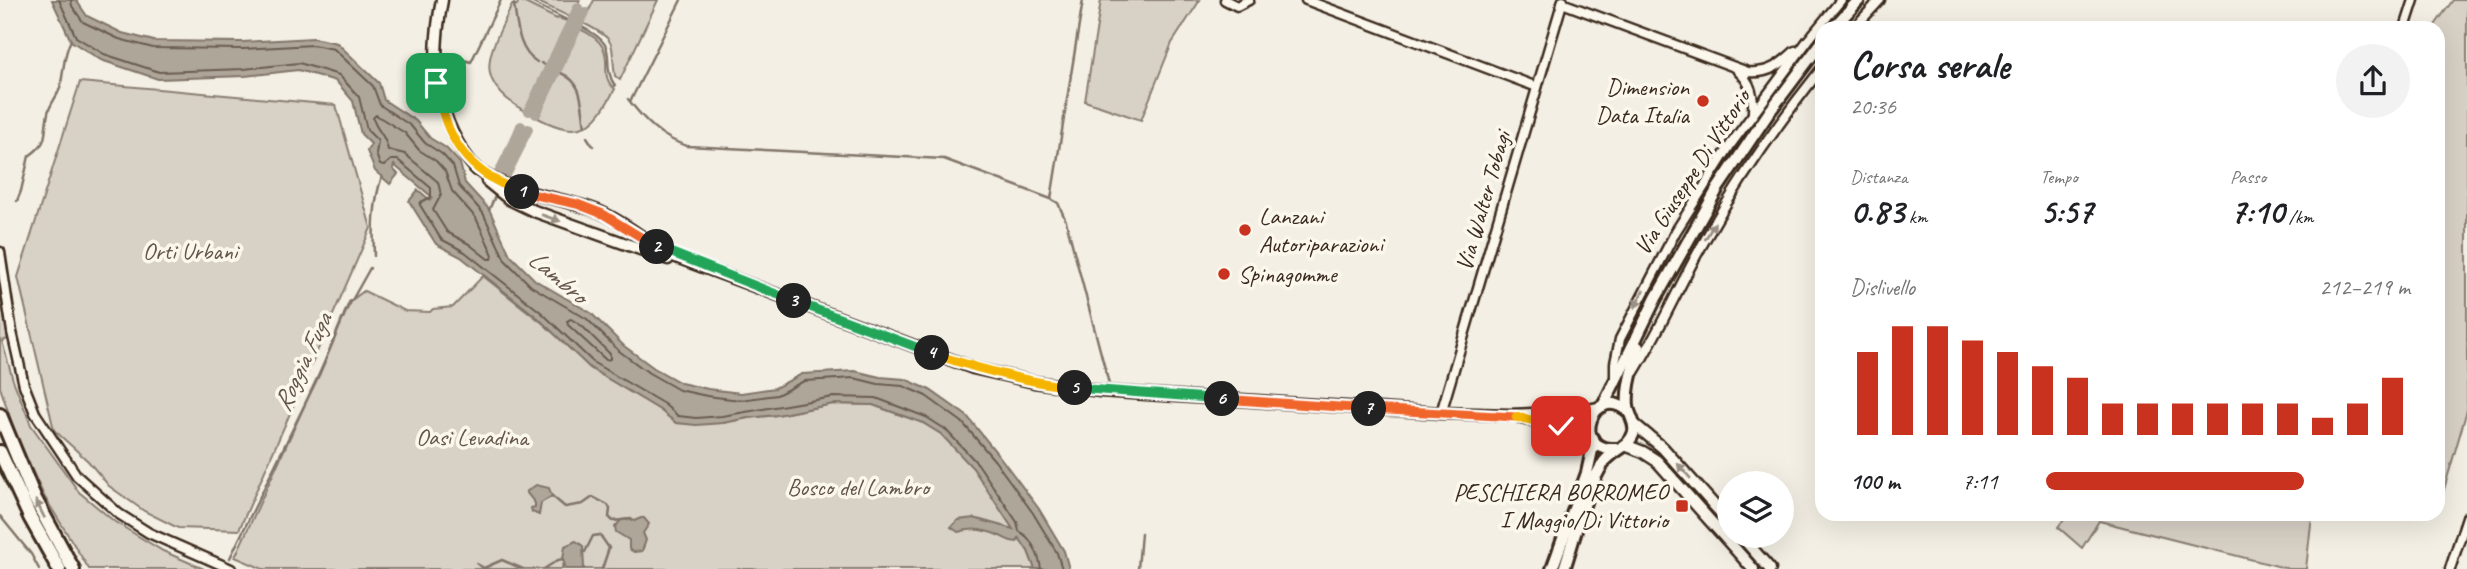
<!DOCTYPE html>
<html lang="it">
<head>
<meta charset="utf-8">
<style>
	:root { --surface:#fff; --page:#f2f2f2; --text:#202124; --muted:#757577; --accent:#c8321e }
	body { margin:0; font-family:Caveat,sans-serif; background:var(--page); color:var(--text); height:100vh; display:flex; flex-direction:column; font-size:26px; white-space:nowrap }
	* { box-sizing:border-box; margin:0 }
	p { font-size:23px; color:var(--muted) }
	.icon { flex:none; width:38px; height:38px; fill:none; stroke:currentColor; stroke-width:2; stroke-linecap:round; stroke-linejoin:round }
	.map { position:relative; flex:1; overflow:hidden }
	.sheet { position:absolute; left:1815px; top:21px; width:630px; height:500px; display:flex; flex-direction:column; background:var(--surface); border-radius:21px; box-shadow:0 7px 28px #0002 }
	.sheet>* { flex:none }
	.tools { position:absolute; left:1717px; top:471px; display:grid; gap:14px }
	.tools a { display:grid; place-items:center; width:77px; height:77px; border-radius:50%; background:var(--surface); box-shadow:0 7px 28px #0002; font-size:35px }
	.pin { position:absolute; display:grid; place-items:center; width:60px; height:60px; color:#fff; margin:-30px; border-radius:14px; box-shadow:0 4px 10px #0006 }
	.km { position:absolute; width:35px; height:35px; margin:-18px; border-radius:50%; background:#222; color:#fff; font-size:19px; line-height:35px; text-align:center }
	.round { display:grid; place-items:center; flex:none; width:74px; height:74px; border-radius:37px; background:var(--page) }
	.headline { display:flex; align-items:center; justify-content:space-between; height:119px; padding:0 35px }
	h1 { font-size:38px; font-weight:600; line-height:52px }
	.stats { display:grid; grid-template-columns:repeat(3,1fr); gap:10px; height:119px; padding:7px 35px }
	.stats div { display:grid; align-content:center }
	.stats b { font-size:35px; font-weight:600 }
	.stats small { font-size:19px; font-weight:400 }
	.stats p { font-size:19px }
	.chart { height:196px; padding:14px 35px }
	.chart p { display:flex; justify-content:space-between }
	.chart svg { width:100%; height:126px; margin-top:7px; stroke:var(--accent); stroke-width:6 }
	ul { padding:0 35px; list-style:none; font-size:23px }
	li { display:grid; grid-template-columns:112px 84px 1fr; align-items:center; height:52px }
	li i { height:18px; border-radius:9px; background:var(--accent) }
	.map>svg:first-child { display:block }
	.green { fill:#d8d1c6; stroke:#8a7e72; stroke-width:2 }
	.water { fill:#afa69a; stroke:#817468; stroke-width:2 }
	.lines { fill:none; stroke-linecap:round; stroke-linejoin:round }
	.shore { stroke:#695c50; stroke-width:2 }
	.stream { stroke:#817468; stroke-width:2.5 }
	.canal { stroke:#afa69a; stroke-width:10 }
	.minor-casing { stroke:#3b2a1e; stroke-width:13 }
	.tertiary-casing { stroke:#3b2a1e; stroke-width:15 }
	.secondary-casing { stroke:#3b2a1e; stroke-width:16 }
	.primary-casing { stroke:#3b2a1e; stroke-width:18 }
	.minor { stroke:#fbf7ec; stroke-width:8 }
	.tertiary { stroke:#fbf7ec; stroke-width:10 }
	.secondary { stroke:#fbf7ec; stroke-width:10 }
	.primary { stroke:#fbf7ec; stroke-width:12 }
	.oneway { fill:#9b9085 }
	.split-1-casing { stroke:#fff; stroke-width:14 }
	.split-2-casing { stroke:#fff; stroke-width:14 }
	.split-3-casing { stroke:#fff; stroke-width:14 }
	.split-4-casing { stroke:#fff; stroke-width:14 }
	.split-5-casing { stroke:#fff; stroke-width:14 }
	.split-6-casing { stroke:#fff; stroke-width:14 }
	.split-7-casing { stroke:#fff; stroke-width:14 }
	.split-8-casing { stroke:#fff; stroke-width:14 }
	.split-9-casing { stroke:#fff; stroke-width:14 }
	.split-1 { stroke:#f5b400; stroke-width:9 }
	.split-2 { stroke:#f0652b; stroke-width:9 }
	.split-3 { stroke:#22a559; stroke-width:9 }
	.split-4 { stroke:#22a559; stroke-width:9 }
	.split-5 { stroke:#f5b400; stroke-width:9 }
	.split-6 { stroke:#22a559; stroke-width:9 }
	.split-7 { stroke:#f0652b; stroke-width:9 }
	.split-8 { stroke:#f0652b; stroke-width:9 }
	.split-9 { stroke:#f5b400; stroke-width:9 }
	.poi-dot { fill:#c8321e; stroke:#fbf7ec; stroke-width:2.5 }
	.labels { text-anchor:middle; stroke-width:7; stroke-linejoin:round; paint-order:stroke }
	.poi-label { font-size:24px; fill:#3b2a1e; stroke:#fbf7ec; text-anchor:end }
	.street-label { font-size:24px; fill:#3b2a1e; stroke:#fbf7ec }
	.park-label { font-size:24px; fill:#625448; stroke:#fbf7ec }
	.water-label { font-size:26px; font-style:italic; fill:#645549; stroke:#fbf7ec }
</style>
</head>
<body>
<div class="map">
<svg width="2467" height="569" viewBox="0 0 2467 569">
	<rect width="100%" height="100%" fill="#f3efe4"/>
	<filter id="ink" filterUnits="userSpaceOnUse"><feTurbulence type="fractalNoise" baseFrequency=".0143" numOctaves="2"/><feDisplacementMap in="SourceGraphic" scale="14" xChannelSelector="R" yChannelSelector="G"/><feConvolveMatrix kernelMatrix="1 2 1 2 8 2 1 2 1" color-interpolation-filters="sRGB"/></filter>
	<g filter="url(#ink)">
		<g class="green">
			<path d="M519,0L557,19L558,18L570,22L526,112C469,79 490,53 512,5H517Z"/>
			<path d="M534,0H580L572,18Z"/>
			<path d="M594,0H658L620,80L615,76C610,42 619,41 583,23Z"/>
			<path d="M1101,0H1200L1172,43L1141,120L1085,101Z"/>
			<path d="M2453,0H2467V410L2440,503L2438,502V28H2433Z"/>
			<path d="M580,29C625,50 593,71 615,89C594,128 581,140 538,118Z"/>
			<path d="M80,82L336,105L371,228L239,530L178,528L144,511L109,486L88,461L54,430L18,277Z"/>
			<path d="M483,276L545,325L590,368L660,410L676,423H723L748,418L777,415L833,404L873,405L923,423L941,434L973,468L1028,551L1035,569H263L235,557L324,363L349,302L364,291L405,311L430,312L433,309L453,307Z"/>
			<path d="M0,290L8,339L2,341L13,380L31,425L79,492L115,522L163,551L204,569H89L44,496L17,438L0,387Z"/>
			<path d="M2067,515V514L2312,515L2306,569H2289L2099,521L2082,548L2058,527Z"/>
		</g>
		<g class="water">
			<path d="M52,0H76L87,16L122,33L154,41L243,42L313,38L337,43L379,83L384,100L416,121L430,138L446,148L460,163L465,183L489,209L510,255L535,280L591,313L624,346L654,368L681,383L708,389L741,393L775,388L802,374L855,371L880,377L905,379L930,390L967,416L1000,457L1039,509L1064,551L1069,569H1035L1028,551L1019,538L1017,542C1009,542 1007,539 1000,536C985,529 972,527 958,532L951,527L958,520L974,518L1013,529L973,468L941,434L923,423L873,405L833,404L777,415L748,418L723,423L696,425L676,423L660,410L590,368L538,318L461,257L436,244L409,201L418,190L430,200L432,197L394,165L393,169L398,174L390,184L375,171L367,151L371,144L361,134L353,101L336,81L298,70L245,76L158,79L101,60L71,41Z"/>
			<path d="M536,485L549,488L552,496L541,503L539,515L532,512L531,508L535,507V503L526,492Z"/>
			<path d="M641,518H644L649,524L643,533L646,540L642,551L634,552L629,549V540L616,532L615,527L621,520L631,519L634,521Z"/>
			<path d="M576,541L583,546L584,569H566L563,559L565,546Z"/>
		</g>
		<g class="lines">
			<g class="shore">
				<path d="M59,0L76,37L104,54L159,72L244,69L299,63L339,75L359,97L367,130L378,141L376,154L380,165L384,166L391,160H398L431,188V197L421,202L420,205L441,239L465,252L542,313L594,363L664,404L678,416L696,418L722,416L833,397L876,398L926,417L945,429L978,464L1017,522L1019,531C1032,538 1039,555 1041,569"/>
				<path d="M71,0L72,6L83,22L119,39L153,48L243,49L313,45L334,49L373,86L380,105L411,126L425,143L442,154L453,166L459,186L483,213L505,260L531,286L587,319L619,351L649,373L679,390L707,396L740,400L777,395L804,381L854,378L878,384L903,386L926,396L962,422L995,461L1033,513L1057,553L1062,569"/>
				<path d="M376,115L405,133L419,150L436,161L445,171L452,191L476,218L493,255L492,259H488L469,244L447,232L433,210L441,195L438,182L405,154L388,150C385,133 376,131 373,118Z"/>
				<path d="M571,319L582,326L610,354V359L606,360L568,325L567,321Z"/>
			</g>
			<g class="stream">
				<path d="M527,0L569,21"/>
				<path d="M514,4C517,24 518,51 537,62"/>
				<path d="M582,27C624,48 598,59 615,86"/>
				<path d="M541,63L547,66"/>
				<path d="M561,73C584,83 581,104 585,126"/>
				<path d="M444,89L460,59L471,62L501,0"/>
				<path d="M628,99C644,120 661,138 687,146L944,159L1051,199L1058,203L1066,221L1109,384"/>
				<path d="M631,100L681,0"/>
				<path d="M587,137L593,146"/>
				<path d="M1051,199L1083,0"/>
				<path d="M17,201L21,191L29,156C50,141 43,136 48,113C50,104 57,97 60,88C64,72 63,55 71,40"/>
				<path d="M489,210L496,194"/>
				<path d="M374,256C373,228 373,203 382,176"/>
				<path d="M552,496L565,507L583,504L593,497L608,505L610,509L609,517L613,521L631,519"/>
				<path d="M0,516L31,554L39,569"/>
				<path d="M585,552L593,536L600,535L609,548L602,569"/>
				<path d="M230,558L319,375L347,309L370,268"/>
				<path d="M477,564L484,568L502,560L523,569"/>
				<path d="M544,569L558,560L563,559"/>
				<path d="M562,569L563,565"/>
				<path d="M1138,569L1141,533"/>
			</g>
			<g class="canal">
				<path d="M561,43L578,8"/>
				<path d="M568,46L585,12"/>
				<path d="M542,83L559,47"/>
				<path d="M549,86L566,51"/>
				<path d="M529,111L540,87"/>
				<path d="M536,114L547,90"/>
				<path d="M516,138L521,126"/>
				<path d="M522,141L528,129"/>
				<path d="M499,173L514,142"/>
				<path d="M505,177L521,145"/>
			</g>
			<defs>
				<g id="minor">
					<path d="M1225,0L1237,6L1249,0"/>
					<path d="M1306,0L1537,87"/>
					<path d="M1562,3L1748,72C1769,74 1781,64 1795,51"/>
					<path d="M1854,28L1880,0"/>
					<path d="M2405,28L2414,0"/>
					<path d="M1738,71C1751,82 1754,96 1753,113"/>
					<path d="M0,252L12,332L24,385L35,413L77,476L119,514L149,533L231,569"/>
					<path d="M1634,372C1661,329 1680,283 1705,240C1739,179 1779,122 1822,68"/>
					<path d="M1615,381V363L1620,339L1676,231L1731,144L1809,39L1841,0"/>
					<path d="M1441,413L1563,0"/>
					<path d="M2450,569L2467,517"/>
				</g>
				<g id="tertiary">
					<path d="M442,0C430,62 434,121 477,170"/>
					<path d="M475,168C512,196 558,195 600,212C628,224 650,246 679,258L973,368L1034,382L1100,391L1441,413L1510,415L1577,412L1599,408"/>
					<path d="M487,181L509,199L534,211L668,259"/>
					<path d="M1521,418L1570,428L1593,438"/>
					<path d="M1634,424L1663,448L1729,522"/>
					<path d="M1625,445L1643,452L1657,461L1753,569"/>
					<path d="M1741,536L1770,569"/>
				</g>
				<g id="secondary">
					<path d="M1833,28L1859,0"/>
					<path d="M1603,406L1656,298L1718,188L1770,111L1822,42"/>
					<path d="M1616,449C1568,452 1593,380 1629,412"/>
					<path d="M1552,569L1587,473L1594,441"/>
					<path d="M1564,569C1576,534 1584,493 1604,462C1613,450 1630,447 1634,432C1636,422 1629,416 1628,406C1626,386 1634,366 1638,347"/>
				</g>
				<g id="primary">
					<path d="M0,415L34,497L73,569"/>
					<path d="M0,452L30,517L59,569"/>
				</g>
			</defs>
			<use href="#minor" class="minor-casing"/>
			<use href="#tertiary" class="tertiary-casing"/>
			<use href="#secondary" class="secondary-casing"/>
			<use href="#primary" class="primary-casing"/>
			<use href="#minor" class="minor"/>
			<use href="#tertiary" class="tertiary"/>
			<use href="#secondary" class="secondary"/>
			<use href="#primary" class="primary"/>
		</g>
		<defs><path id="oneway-solid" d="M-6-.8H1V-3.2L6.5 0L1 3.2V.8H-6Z" transform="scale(1.75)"/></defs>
		<g class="oneway">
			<use href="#oneway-solid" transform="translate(551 218) rotate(19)"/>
			<use href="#oneway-solid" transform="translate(1710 231) rotate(-60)"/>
			<use href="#oneway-solid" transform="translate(1639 299) rotate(117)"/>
			<use href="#oneway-solid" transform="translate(1684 471) rotate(-131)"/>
			<use href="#oneway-solid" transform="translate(40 509) rotate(-117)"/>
		</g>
	</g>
	<g class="lines" filter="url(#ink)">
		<defs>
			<path id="split-1" d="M436,83C445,139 468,174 522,192"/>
			<path id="split-2" d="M522,192L577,204L603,214L657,247"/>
			<path id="split-3" d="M657,247L794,301"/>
			<path id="split-4" d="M794,301L932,353"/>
			<path id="split-5" d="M932,353C979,370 1025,381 1075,388"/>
			<path id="split-6" d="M1075,388L1222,399"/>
			<path id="split-7" d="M1222,399L1369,409"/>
			<path id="split-8" d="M1369,409L1516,417"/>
			<path id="split-9" d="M1516,417L1561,426"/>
		</defs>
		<use href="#split-1" class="split-1-casing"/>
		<use href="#split-2" class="split-2-casing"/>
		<use href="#split-3" class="split-3-casing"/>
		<use href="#split-4" class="split-4-casing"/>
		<use href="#split-5" class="split-5-casing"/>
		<use href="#split-6" class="split-6-casing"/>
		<use href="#split-7" class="split-7-casing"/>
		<use href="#split-8" class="split-8-casing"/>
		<use href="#split-9" class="split-9-casing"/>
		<use href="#split-1" class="split-1"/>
		<use href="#split-2" class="split-2"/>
		<use href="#split-3" class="split-3"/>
		<use href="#split-4" class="split-4"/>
		<use href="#split-5" class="split-5"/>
		<use href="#split-6" class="split-6"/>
		<use href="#split-7" class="split-7"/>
		<use href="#split-8" class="split-8"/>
		<use href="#split-9" class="split-9"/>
	</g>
	<g class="poi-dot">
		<circle cx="1703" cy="101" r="7"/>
		<circle cx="1245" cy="230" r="7"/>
		<circle cx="1224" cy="274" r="7"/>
		<rect x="1675" y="499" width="14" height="14" rx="3.5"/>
	</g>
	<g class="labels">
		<g class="poi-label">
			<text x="1689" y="95">Dimension<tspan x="1689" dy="28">Data Italia</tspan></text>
			<text x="1259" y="224" text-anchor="start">Lanzani<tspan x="1259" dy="28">Autoriparazioni</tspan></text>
			<text x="1238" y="282" text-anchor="start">Spinagomme</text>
			<text x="1668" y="500">PESCHIERA BORROMEO<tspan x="1668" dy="28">I Maggio/Di Vittorio</tspan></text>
		</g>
		<g class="street-label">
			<text transform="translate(1692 172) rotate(-57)" y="8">Via Giuseppe Di Vittorio</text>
			<text transform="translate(1483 201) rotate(-74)" y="8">Via Walter Tobagi</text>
		</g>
		<g class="park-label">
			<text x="190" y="259">Orti Urbani</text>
			<text x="472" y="445">Oasi Levadina</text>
			<text x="858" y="495">Bosco del Lambro</text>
		</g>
		<g class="water-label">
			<text transform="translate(558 276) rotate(40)" y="9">Lambro</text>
			<text transform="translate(302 362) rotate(-65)" y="9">Roggia Fuga</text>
		</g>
	</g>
</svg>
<div class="tools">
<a><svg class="icon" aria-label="layers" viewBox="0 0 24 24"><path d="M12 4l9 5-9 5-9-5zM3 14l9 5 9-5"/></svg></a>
</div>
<div class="pin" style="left:436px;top:83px;background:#1e9e55"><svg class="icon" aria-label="arrive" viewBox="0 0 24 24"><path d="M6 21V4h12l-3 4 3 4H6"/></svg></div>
<div class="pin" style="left:1561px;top:426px;background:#d93025"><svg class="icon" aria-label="check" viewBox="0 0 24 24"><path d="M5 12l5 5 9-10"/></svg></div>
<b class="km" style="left:522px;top:192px">1</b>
<b class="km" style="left:657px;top:247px">2</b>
<b class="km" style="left:794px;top:301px">3</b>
<b class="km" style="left:932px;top:353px">4</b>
<b class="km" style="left:1075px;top:388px">5</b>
<b class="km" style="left:1222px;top:399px">6</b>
<b class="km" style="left:1369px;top:409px">7</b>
<section class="sheet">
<div class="headline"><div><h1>Corsa serale</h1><p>20:36</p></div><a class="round"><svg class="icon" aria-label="share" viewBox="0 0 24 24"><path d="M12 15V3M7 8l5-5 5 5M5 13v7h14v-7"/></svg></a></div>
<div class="stats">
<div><p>Distanza</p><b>0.83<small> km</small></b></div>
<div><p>Tempo</p><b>5:57</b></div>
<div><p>Passo</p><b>7:10<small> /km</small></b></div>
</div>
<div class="chart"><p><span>Dislivello</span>212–219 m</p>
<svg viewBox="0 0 160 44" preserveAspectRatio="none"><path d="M5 44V15M15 44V6M25 44V6M35 44V11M45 44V15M55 44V20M65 44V24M75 44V33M85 44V33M95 44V33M105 44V33M115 44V33M125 44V33M135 44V38M145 44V33M155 44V24"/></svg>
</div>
<ul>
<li><b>100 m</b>7:11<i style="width:71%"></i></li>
</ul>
</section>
</div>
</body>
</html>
